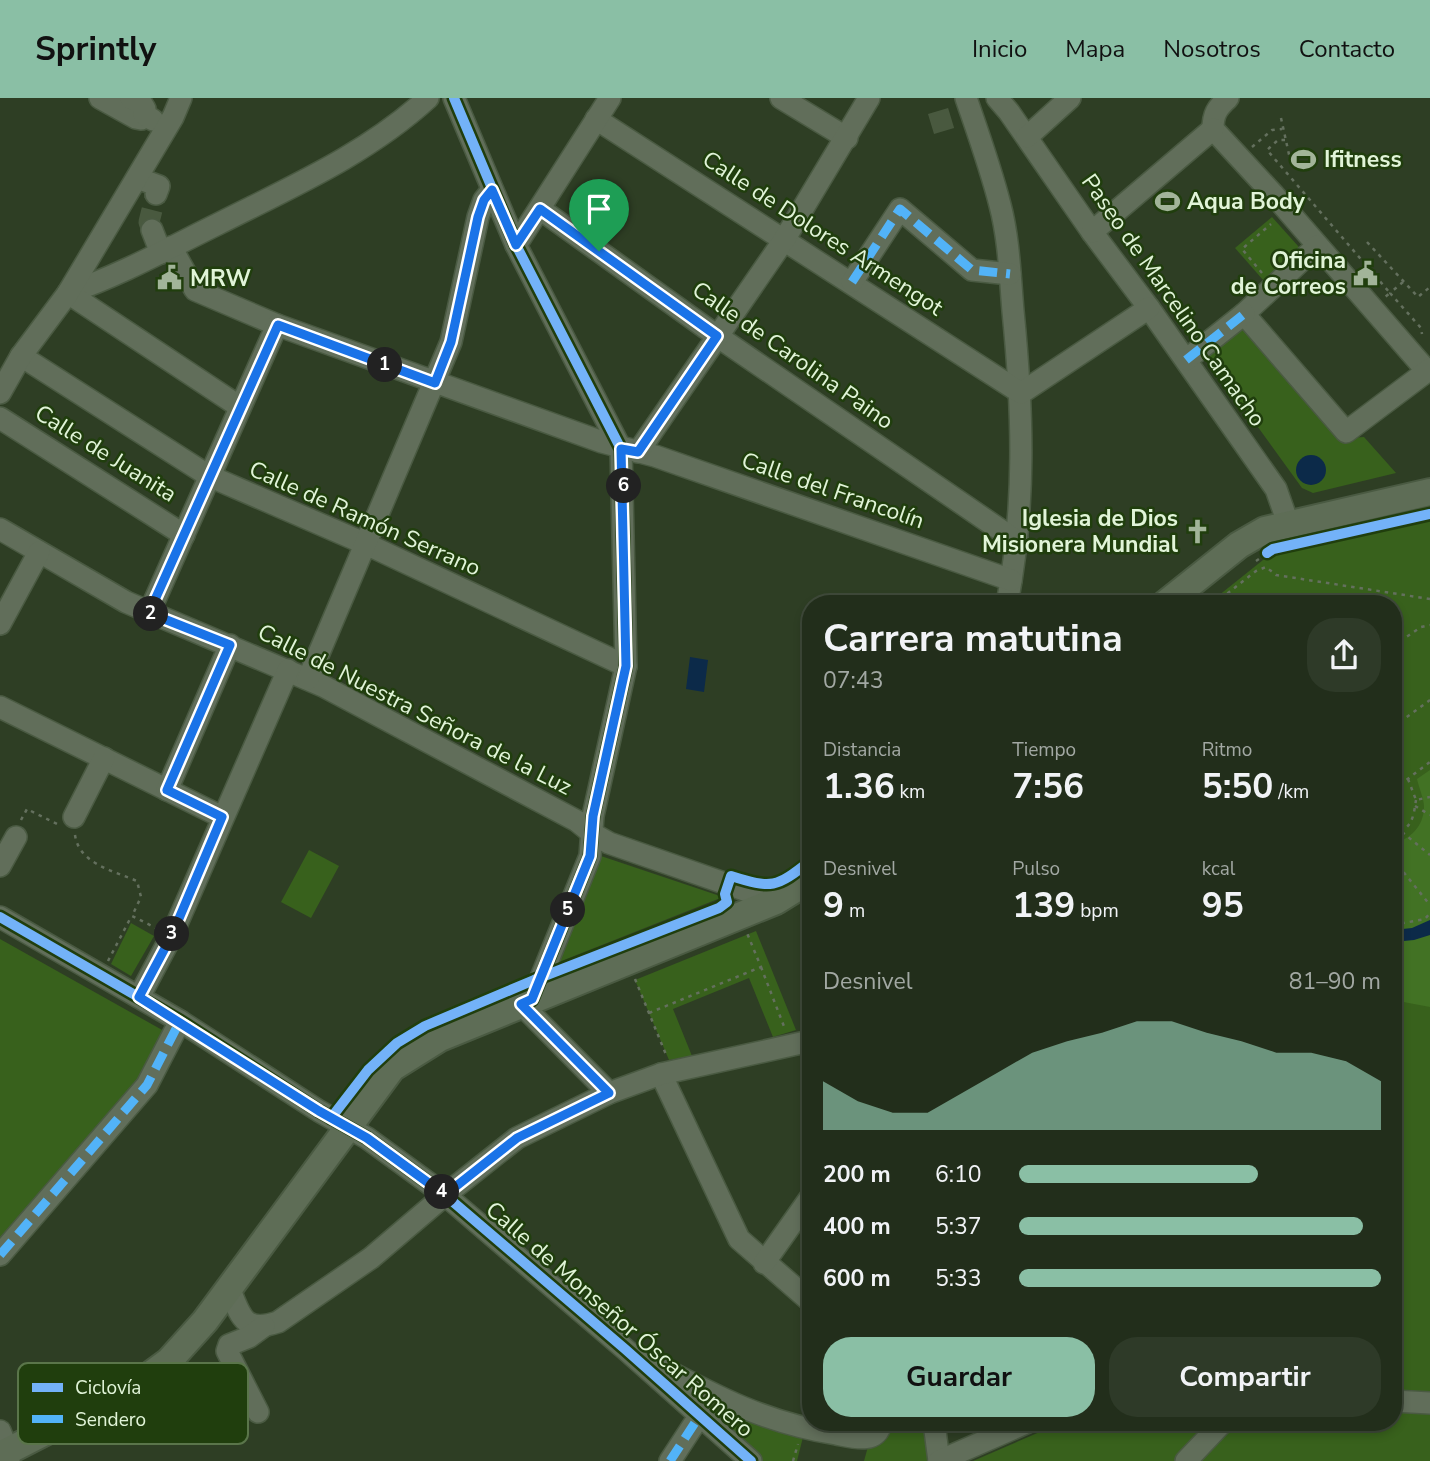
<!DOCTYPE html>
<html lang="es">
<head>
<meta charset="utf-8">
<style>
	:root { --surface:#222e1b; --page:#2e3a28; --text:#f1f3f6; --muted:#a2a8a3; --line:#3f4a3a; --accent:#8abfa5 }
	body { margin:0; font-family:"Nunito Sans",sans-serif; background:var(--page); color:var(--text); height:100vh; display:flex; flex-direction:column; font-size:26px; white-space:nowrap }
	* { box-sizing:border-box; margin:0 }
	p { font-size:23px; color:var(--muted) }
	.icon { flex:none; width:38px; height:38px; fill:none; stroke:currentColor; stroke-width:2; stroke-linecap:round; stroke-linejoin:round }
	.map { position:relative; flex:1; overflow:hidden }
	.side { position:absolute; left:802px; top:497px; width:600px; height:836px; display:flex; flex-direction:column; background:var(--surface); border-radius:28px; box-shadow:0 4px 10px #0003,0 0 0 2px var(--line) }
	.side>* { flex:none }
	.pin { position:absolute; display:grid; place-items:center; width:60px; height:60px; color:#fff; margin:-72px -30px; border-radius:50% 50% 50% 0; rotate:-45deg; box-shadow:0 0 7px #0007 }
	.pin .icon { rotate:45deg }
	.km { position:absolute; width:35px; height:35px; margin:-18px; border-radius:50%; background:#222; color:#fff; font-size:19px; line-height:35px; text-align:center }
	.round { display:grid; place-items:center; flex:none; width:74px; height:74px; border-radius:28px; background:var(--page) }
	.headline { display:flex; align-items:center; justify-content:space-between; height:119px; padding:0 21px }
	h1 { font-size:38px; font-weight:700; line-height:52px }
	.stats { display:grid; grid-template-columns:repeat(3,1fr); gap:10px; height:119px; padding:7px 21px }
	.stats div { display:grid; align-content:center }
	.stats b { font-size:35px; font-weight:700 }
	.stats small { font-size:19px; font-weight:400 }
	.stats p { font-size:19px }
	.chart { height:196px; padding:14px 21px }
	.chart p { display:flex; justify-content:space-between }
	.chart svg { width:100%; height:126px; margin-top:7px; fill:var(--accent); opacity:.7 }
	.button { display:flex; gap:14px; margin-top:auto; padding:14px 21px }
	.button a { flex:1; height:80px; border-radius:28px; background:var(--accent); color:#111; font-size:28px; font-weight:700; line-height:80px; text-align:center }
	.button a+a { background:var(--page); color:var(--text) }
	ul { padding:0 21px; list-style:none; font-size:23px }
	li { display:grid; grid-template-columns:112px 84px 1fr; align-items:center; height:52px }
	li i { height:18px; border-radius:9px; background:var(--accent) }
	header { display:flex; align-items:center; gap:42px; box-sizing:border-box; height:98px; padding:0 35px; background:var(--accent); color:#111 }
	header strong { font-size:33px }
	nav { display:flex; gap:38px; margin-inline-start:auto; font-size:24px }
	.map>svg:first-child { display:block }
	.green { fill:#38611c }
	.forest { fill:#427224 }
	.water { fill:#0c2a49 }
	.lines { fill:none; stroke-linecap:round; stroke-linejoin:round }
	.minor-tunnel { stroke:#49593f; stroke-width:21; stroke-dasharray:21 10; stroke-linecap:butt }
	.minor-casing { stroke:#4a5a42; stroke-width:24 }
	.major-casing { stroke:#4a5a42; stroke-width:30 }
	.path { stroke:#64705e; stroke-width:2.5; stroke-dasharray:3.5 5; stroke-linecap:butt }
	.minor { stroke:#616e5a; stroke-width:21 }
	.major { stroke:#5e6d56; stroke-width:26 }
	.quiet { stroke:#52b3f8; stroke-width:9; stroke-dasharray:18 9; stroke-linecap:butt }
	.cycleway-casing { stroke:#203e0d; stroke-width:15 }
	.cycleway { stroke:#73b2f8; stroke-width:10 }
	.route-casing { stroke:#fff; stroke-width:14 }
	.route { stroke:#1a73e8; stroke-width:9 }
	.labels { text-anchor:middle; stroke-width:5; stroke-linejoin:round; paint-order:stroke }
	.poi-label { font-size:23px; font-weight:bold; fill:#e1f4d8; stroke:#203e0d; text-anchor:start }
	.street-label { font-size:23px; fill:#e1f4d8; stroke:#203e0d }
	.key { fill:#203e0d; stroke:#5a754a; stroke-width:2 }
	.key-label { font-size:19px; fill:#e1f4d8 }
</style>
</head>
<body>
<header>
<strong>Sprintly</strong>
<nav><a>Inicio</a><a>Mapa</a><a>Nosotros</a><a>Contacto</a></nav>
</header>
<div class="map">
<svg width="1430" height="1363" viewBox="0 0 1430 1363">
	<rect width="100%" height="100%" fill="#2e3e24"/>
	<g class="green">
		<path d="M1272,119L1307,158L1271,191L1235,150Z"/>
		<path d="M1243,220L1347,340L1364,339L1396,375L1313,395L1302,390L1203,253Z"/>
		<path d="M1430,421V1363H973L1058,1326L1098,1329L1097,1325H1393V506H1208L1268,458Z"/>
		<path d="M309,752L339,768L311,820L281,804Z"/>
		<path d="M598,757L723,799L554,866Z"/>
		<path d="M131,825L154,838L131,878L111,866Z"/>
		<path d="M756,833L796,932L773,939L749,880L673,911L692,958L669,962L635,882Z"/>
		<path d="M0,841L164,933L137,984L0,1147Z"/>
		<path d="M673,1276L805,1331L797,1363H751Z"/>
		<path d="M886,1325H931L939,1363H864L869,1345Z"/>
	</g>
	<path class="forest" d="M1430,672V909L1393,902V745C1410,742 1424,728 1424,709C1424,701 1419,690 1417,681Z"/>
	<g class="water">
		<circle cx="1311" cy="372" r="15"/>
		<path d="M690,559L708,562L704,594L686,591Z"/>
		<path d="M1430,822V837L1414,842L1393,844V832L1412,830Z"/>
	</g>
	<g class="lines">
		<g class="minor-tunnel">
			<path d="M931,26L971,14"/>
			<path d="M152,132L149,124L156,96"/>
		</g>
		<defs>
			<g id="minor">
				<path d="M100,0L136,20L141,21L144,16"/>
				<path d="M131,0L142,6L145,11L144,16L153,22"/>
				<path d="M454,0L516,147L621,351L626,568L593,718L590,758L532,902"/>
				<path d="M781,0L847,40"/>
				<path d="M966,0C978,35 991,71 1000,107C1009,141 1010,178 1013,213C1023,314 1026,406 1007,506"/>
				<path d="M997,0L1009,14L1092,134L1149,210L1276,391L1288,425"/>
				<path d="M1228,0C1217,10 1213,16 1213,31L1273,96L1427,273"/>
				<path d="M596,21L1021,295L1149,210"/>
				<path d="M1027,39L1070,0"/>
				<path d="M137,80L159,88L156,96"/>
				<path d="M540,111L717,238L1018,444"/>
				<path d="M152,132L161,155"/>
				<path d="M1092,134L1213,31"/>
				<path d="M516,147L610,0"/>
				<path d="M1317,148L1244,216L1346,334L1430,271"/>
				<path d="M171,149L195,192L277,227L602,344L655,358L1011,482"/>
				<path d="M852,184L900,111L972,172L1010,176"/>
				<path d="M68,195C121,177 169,150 218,126C291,89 367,56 428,0"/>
				<path d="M68,195L240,309"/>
				<path d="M21,258L209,378L366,446L626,568"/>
				<path d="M1186,262L1244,216"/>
				<path d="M0,295L21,258L68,195L173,19L181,0"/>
				<path d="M0,320L184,437"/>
				<path d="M638,354L784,142L869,0"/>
				<path d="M0,431L126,504L323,588L577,723L593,736L609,745L776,803"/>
				<path d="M149,515L277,227"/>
				<path d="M0,526L39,454"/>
				<path d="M308,581L451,244L478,119L484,102L492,92"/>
				<path d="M0,609L222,719"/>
				<path d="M167,692L230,547"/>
				<path d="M74,719L104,660"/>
				<path d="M0,768L16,739"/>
				<path d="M0,819L180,923L319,1013L367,1040L445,1097L625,1251L751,1363"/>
				<path d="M139,899L172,837L288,572"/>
				<path d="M521,906L609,995"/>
				<path d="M661,976L739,1141L810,1203"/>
				<path d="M0,1157L147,987L180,923"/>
				<path d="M764,1165L810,1100"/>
				<path d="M229,1189C240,1217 243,1236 278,1224L371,1160L445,1097L517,1040L609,995L661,976L810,943"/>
				<path d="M655,1266C717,1299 766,1325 836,1336C852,1339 877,1347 881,1325"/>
				<path d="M1393,1303L1430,1305"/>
				<path d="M258,1314L227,1253L229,1247L249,1239L264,1228"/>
				<path d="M934,1325L939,1363"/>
				<path d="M0,1333L8,1353L9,1363"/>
				<path d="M670,1363L700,1317"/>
				<path d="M939,1363L1026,1325"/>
				<path d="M1186,1363L1222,1325"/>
			</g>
			<g id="major">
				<path d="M1165,506L1239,447L1265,432L1430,394"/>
				<path d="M0,1359L8,1353L135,1288L169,1263L205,1223L392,970L440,940L776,803L810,782"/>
			</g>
		</defs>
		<use href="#minor" class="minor-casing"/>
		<use href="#major" class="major-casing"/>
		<g class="path">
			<path d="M1281,20L1290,61"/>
			<path d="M1285,42H1278L1267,52L1390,195L1385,199"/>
			<path d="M1252,49L1272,32L1282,31"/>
			<path d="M1367,144L1418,199L1430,189"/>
			<path d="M1262,175L1242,151L1271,126"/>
			<path d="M1403,184L1390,195L1421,230L1422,236"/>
			<path d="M1256,463L1265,457"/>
			<path d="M1214,506L1256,473L1266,469L1276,477L1430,501"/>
			<path d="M1393,548L1421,529L1430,527"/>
			<path d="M1393,629L1430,602"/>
			<path d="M1408,681L1416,702L1430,699"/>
			<path d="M1393,692L1430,664"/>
			<path d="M1415,708L1430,717"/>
			<path d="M21,722L27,711L57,726"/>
			<path d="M1402,734L1430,757"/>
			<path d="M75,737C79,766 114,773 137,783L141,799L132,818L156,830"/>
			<path d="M1393,738C1412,729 1413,722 1416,702"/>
			<path d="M1393,761L1430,807"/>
			<path d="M1393,827L1425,821L1430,815"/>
			<path d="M108,863L131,819"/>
			<path d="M761,869L785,931"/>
			<path d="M635,881L667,959"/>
			<path d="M649,915L761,869L747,835"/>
			<path d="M793,1363L798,1346"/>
		</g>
		<use href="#minor" class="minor"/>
		<use href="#major" class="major"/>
		<g class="quiet">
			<path d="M852,184L900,111L972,172L1010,176"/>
			<path d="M1186,262L1244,216"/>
			<path d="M0,1157L147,987L180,923"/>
			<path d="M670,1363L700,1317"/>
		</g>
		<defs>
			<g id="cycleway">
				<path d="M454,0L516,147L621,351L626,568L593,718L590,758L532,902"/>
				<path d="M1267,455L1273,451L1430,416"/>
				<path d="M0,819L180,923L319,1013L367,1040L445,1097L625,1251L751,1363"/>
				<path d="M331,1020L368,972L397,945L425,928L534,882L719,810L727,804L725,796L731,778C772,791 776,790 810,763"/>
			</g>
		</defs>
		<use href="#cycleway" class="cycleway-casing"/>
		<use href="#cycleway" class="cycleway"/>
	</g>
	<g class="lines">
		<defs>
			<path id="route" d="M492,92L516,147L540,111L717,238L638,354L621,351L626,568L593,718L590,758L532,901L521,906L609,995L517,1040L445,1097L367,1040L319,1013L139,899L172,837L222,719L167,692L230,547L149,515L278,227L435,285L451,244L478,119L484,102Z"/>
		</defs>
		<use href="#route" class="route-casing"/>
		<use href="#route" class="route"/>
	</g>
	<defs>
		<symbol id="stadium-bare" viewBox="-9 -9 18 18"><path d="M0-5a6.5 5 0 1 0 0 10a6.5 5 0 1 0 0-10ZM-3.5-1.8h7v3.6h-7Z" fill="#a2b499" stroke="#203e0d" stroke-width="2.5" paint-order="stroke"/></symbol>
		<symbol id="civic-bare" viewBox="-9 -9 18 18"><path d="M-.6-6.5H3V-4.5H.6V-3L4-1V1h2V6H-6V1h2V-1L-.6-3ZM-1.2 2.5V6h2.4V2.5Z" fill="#a2b499" stroke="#203e0d" stroke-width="2.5" paint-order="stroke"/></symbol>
		<symbol id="church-bare" viewBox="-9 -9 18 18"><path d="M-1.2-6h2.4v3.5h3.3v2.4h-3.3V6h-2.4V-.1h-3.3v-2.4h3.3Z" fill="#a2b499" stroke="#203e0d" stroke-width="2.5" paint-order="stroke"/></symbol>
	</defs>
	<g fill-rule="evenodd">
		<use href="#stadium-bare" x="1286" y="44" width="35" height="35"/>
		<use href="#stadium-bare" x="1150" y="86" width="35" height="35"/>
		<use href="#civic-bare" x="1348" y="158" width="35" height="35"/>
		<use href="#civic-bare" x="152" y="162" width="35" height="35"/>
		<use href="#church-bare" x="1180" y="416" width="35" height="35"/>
	</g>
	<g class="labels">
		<g class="poi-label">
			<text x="1324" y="69">Ifitness</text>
			<text x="1187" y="111">Aqua Body</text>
			<text x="1346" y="170" text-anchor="end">Oficina<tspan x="1346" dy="26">de Correos</tspan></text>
			<text x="190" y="188">MRW</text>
			<text x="1178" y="428" text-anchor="end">Iglesia de Dios<tspan x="1178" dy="26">Misionera Mundial</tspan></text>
		</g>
		<g class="street-label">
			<text transform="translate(823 135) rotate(33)" y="8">Calle de Dolores Armengot</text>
			<text transform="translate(1174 202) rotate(55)" y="8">Paseo de Marcelino Camacho</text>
			<text transform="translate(793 257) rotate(35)" y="8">Calle de Carolina Paino</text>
			<text transform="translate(106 355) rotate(32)" y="8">Calle de Juanita</text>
			<text transform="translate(833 392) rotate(19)" y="8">Calle del Francolín</text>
			<text transform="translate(365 420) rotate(24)" y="8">Calle de Ramón Serrano</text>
			<text transform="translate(415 611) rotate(27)" y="8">Calle de Nuestra Señora de la Luz</text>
			<text transform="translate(620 1221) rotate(41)" y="8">Calle de Monseñor Óscar Romero</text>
		</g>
	</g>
	<rect x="18" y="1265" width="230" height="81" rx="10" class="key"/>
	<rect x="32" y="1285" width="31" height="9" fill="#73b2f8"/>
	<rect x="32" y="1317" width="31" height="8" fill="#52b3f8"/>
	<g class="key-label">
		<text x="75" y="1296">Ciclovía</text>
		<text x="75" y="1328">Sendero</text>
	</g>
</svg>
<div class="pin" style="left:599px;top:153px;background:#1e9e55"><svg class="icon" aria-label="arrive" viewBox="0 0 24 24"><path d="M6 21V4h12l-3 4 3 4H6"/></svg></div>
<b class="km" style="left:385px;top:267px">1</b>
<b class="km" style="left:151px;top:516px">2</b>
<b class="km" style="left:172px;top:836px">3</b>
<b class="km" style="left:442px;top:1094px">4</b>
<b class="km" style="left:568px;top:812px">5</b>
<b class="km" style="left:624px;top:388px">6</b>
<section class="side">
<div class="headline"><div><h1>Carrera matutina</h1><p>07:43</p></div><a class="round"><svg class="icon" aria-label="share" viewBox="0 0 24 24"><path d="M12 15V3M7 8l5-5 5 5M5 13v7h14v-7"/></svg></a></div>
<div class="stats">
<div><p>Distancia</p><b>1.36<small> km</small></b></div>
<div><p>Tiempo</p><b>7:56</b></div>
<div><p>Ritmo</p><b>5:50<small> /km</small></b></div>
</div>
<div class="stats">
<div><p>Desnivel</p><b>9<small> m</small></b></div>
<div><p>Pulso</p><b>139<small> bpm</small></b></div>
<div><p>kcal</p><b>95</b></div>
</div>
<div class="chart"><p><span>Desnivel</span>81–90 m</p>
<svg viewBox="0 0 160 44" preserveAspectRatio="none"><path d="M0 44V27L10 34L20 38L30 38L40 31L50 24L60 17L70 13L80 10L90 6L100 6L110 10L120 13L130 17L140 17L150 20L160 27V44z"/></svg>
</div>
<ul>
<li><b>200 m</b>6:10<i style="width:66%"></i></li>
<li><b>400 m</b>5:37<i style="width:95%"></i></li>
<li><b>600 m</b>5:33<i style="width:100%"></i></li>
</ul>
<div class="button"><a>Guardar</a><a>Compartir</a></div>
</section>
</div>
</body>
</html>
